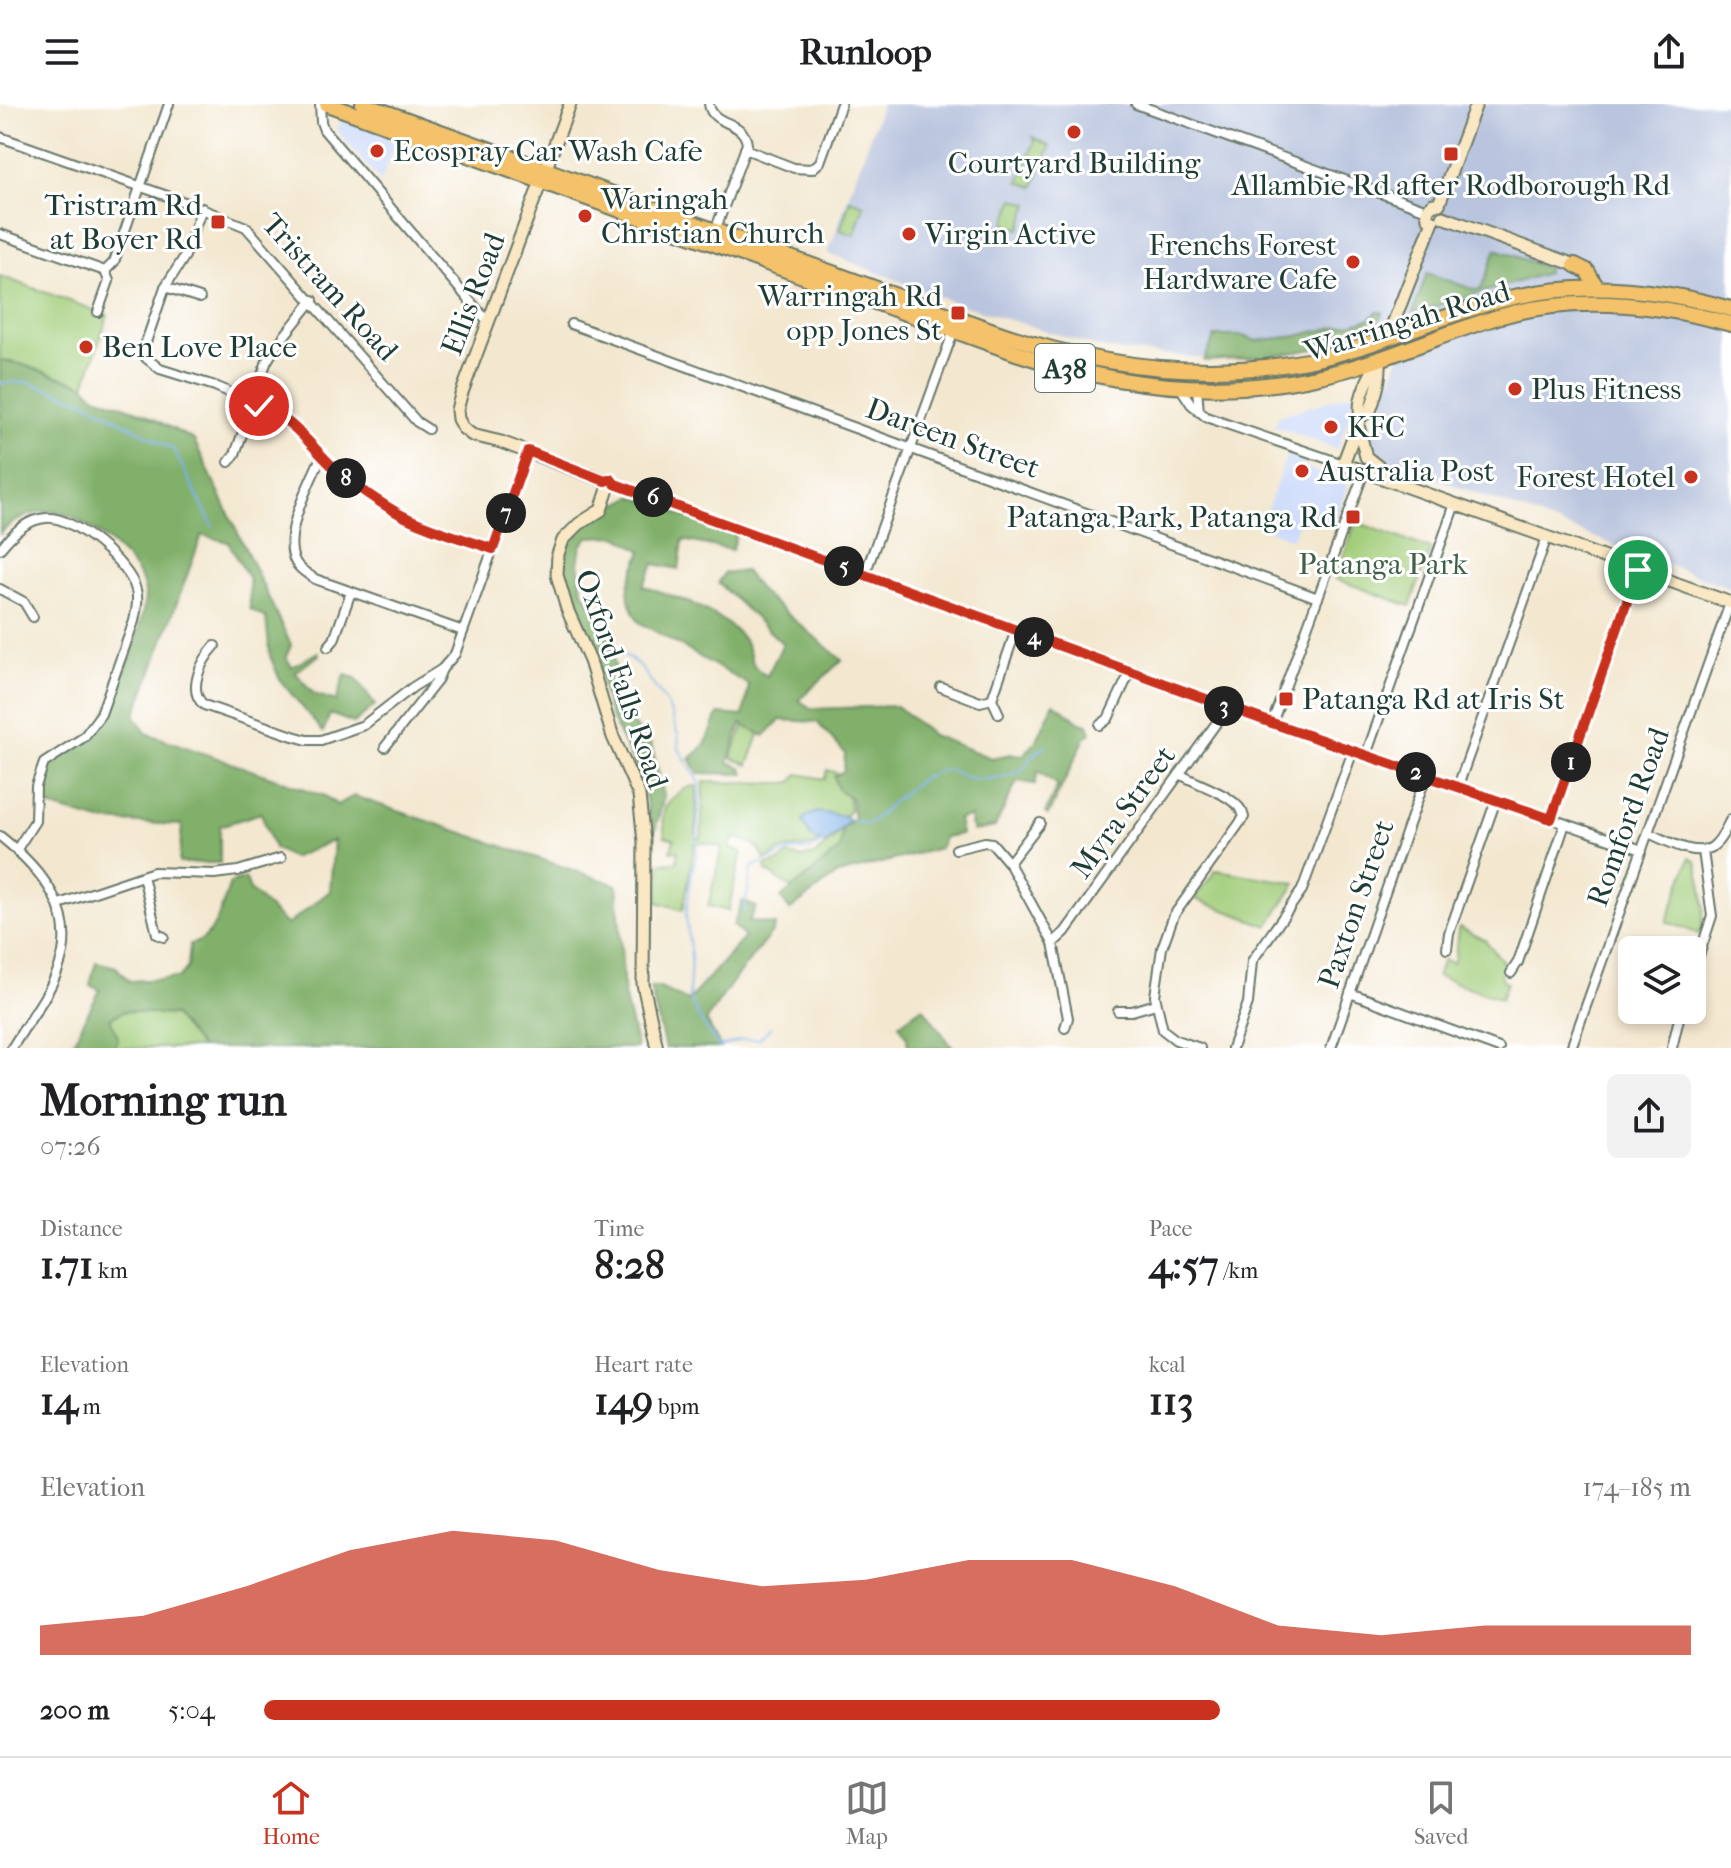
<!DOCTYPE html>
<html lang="en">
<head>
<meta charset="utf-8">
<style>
	:root { --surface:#fff; --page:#f2f2f2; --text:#202124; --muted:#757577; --line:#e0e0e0; --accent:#c8321e }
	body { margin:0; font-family:"IM FELL French Canon",serif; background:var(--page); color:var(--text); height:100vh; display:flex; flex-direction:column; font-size:30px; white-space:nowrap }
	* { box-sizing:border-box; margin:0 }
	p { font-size:26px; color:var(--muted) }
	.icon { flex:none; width:44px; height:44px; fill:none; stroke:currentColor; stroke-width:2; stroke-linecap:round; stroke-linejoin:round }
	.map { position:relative; height:944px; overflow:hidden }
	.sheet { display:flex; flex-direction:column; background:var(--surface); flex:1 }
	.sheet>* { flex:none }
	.buttons { position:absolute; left:1618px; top:832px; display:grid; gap:16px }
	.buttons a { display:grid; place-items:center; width:88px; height:88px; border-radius:12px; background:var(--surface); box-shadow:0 4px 12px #0003; font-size:40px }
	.pin { position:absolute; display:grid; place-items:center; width:68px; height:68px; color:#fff; margin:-34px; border:4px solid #fff; border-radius:50%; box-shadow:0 2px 8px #0007 }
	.km { position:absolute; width:40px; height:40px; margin:-20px; border-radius:50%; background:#222; color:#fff; font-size:22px; line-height:40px; text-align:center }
	.round { display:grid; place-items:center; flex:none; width:84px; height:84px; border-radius:12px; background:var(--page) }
	.overview { display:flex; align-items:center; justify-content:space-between; height:136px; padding:0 40px }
	h1 { font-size:44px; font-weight:800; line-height:60px }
	.figures { display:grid; grid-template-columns:repeat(3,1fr); gap:12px; height:136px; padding:8px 40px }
	.figures div { display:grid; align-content:center }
	.figures b { font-size:40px; font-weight:800 }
	.figures small { font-size:22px; font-weight:400 }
	.figures p { font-size:22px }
	.chart { height:224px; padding:16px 40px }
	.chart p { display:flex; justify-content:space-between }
	.chart svg { width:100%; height:144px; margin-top:8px; fill:var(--accent); opacity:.7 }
	ul { padding:0 40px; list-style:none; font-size:26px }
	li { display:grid; grid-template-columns:128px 96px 1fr; align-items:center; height:60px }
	li i { height:20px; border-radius:10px; background:var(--accent) }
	header { display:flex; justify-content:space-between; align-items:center; height:104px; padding:0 40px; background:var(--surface); font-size:36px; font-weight:800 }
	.tab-bar { display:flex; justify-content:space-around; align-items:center; height:112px; border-top:2px solid var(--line); background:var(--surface); font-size:22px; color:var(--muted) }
	.tab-bar a { display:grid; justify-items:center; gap:4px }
	.tab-bar .active { color:var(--accent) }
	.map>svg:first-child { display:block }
	.built { fill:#cddbfa }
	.industrial { fill:#b9c5de }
	.green { fill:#a2cd7a; stroke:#608557; stroke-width:2 }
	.forest { fill:#81b06a; stroke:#50764f; stroke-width:2 }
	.water { fill:#7bafe8; stroke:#4d768e; stroke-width:2 }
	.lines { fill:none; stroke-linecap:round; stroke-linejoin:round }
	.stream { stroke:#7bafe8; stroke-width:2 }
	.street-casing { stroke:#69786a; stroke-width:12 }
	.secondary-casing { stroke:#69786a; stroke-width:15 }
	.highway-casing { stroke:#69786a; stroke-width:18 }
	.street { stroke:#fff; stroke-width:8 }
	.secondary { stroke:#fae7c3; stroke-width:11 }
	.highway { stroke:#f3c26a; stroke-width:14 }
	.route-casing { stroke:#fff; stroke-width:16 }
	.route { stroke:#c8321e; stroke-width:10 }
	.poi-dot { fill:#c8321e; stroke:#fff; stroke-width:3 }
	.labels { text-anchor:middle; stroke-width:6; stroke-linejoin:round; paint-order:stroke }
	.shield { fill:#fff; stroke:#627771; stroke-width:2 }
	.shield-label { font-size:28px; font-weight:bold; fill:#1f3d34 }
	.poi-label { font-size:30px; fill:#1f3d34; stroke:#fff; text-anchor:start }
	.street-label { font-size:30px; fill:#1f3d34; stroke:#fff }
	.park-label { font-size:30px; fill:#406146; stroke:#fff }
</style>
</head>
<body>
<header><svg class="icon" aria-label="menu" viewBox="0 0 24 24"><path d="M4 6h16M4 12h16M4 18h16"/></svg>Runloop<svg class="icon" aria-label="share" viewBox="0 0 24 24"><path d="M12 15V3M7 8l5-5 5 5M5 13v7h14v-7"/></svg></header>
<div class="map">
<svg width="1731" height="944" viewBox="0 0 1731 944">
	<rect width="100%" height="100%" fill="#fff"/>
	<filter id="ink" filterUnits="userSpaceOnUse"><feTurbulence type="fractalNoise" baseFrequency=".0125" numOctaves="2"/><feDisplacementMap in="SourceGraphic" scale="16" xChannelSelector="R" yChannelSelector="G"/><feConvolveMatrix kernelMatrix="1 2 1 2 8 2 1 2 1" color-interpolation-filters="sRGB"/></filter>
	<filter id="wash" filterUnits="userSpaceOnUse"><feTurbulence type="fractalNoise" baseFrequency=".006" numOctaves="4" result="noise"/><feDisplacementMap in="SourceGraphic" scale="32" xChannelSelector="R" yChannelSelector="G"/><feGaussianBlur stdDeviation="1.8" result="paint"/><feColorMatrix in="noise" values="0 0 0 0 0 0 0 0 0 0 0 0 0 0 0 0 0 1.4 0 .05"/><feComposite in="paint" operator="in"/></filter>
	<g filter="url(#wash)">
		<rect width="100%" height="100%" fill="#f3e7cf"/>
		<g class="built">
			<path d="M344,15L397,34L381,78L339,29L337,23Z"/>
			<path d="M1353,289V304L1337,345L1274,322L1279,312Z"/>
			<path d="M1287,350L1303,357L1302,362L1345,378L1347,383L1333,423L1301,411L1292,435L1261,423Z"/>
		</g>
		<path class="industrial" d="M882,0H1731V484L1381,354L1373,344L1370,333L1412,216L1223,256L1104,245L955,199L828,149Z"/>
		<g class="green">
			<path d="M1033,33L1050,42L1034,83L1019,78L1035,37Z"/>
			<path d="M1014,95L1029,100L1020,125L1005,120Z"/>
			<path d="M850,96L864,101L854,131L840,126Z"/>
			<path d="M0,172L108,211L85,281L20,260L0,256Z"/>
			<path d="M1356,418L1431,445L1410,502L1335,475Z"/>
			<path d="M744,621L760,628L748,661L731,654Z"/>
			<path d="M827,666L845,671L850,706L845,712L824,709L805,713L803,718L810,732L821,737C809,747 797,742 783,746C776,748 772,753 765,756C760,741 748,736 733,734L730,745L742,748L728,807L708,802L722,743L705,739H695L683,806L657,798L661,759L677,758L678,747H671L674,735L664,732C665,725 663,718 663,711C665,698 684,681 697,682L696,734L701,735L704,678L785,679L792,678L798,670L825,675Z"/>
			<path d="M851,718L844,743L797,788L766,767L765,762L780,757L788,751L803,754L816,750Z"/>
			<path d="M1690,753L1696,757C1702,782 1708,805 1699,830L1667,818Z"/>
			<path d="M1216,766L1296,779L1268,822L1195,795Z"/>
			<path d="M1459,823L1485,836L1506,861L1501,869L1502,875L1507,879L1501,895L1437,872L1443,856L1453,859C1458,847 1455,835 1459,823Z"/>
			<path d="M125,907L173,911L201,944H114L118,934L110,914Z"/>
		</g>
		<g class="forest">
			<path d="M1496,145L1547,164V169L1413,209L1427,169L1475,186L1481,185Z"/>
			<path d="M1377,208H1383L1372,230C1317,248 1261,255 1204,257L1215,232H1243L1256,237L1297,232L1370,215Z"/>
			<path d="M0,256L20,260L85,281L93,291L143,309L194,336L291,541L286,553L292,563L318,548L319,551L295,568L314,590L336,597L345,571L356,574L375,601L354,619L330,610L323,628L280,576L270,552L266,514L250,505L249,475L228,438L202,431L135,612L146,629L325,692L337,701L354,692L617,781L624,890L637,944H201L173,911L125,907L110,914L118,934L114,944H70L100,886L90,881L96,858L116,863L129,877L179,874L188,863L190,840C215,838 223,799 230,779L245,774L250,786L287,821L330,787L334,736L292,754L274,744L261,709L220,722V759H179L182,721L100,717L42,700C43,689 41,675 47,664C56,648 85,640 98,622C115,598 145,519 145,490C146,460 77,405 49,407C32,408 10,417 0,430Z"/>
			<path d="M633,392L736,432L732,446L683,436L679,465L654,460L643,482C677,494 714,504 740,531C749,541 748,548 753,559C755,564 762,569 767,572L783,540L718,479L724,469L745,467L761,488L842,556L799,596L812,605L897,602L932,631L991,654L1011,650L1023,651L1036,638L1054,599L1080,618L1088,620L1091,629L1085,634L1048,711L1045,709L1058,681L1038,667L1035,680L1017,677L995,723L973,727L970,713L958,715L961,730L944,733L940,744L838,770L790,806L781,794L839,746L843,724L854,714L851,694L838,685L834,672L844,667L845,649L817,618L780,616L764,632L741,620L728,658L742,664L744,670L698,669L690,654C707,643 711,629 718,610L743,612L749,581L639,518C620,489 630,476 642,447L617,432L588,433L581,442L578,459L582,485L611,537L622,609L651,640L664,692L652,738C650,720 648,701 643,683C635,658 621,635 610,611C604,596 603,579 598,564C587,530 542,467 571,432C584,416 615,402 633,392Z"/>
			<path d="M742,797L756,803L749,817L775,821L773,827L736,873L706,916L721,944H665L650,883H658L688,897L745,833L733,822Z"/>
			<path d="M923,903L953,944H908L907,933L899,920Z"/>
		</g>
		<path class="water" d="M817,708L845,712L849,717L825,740L811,733L803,717L805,713Z"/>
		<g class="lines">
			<g class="stream">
				<path d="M0,279L27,278L86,298L174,346L213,423"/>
				<path d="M623,550L639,561L668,601L678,631L679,645L700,679L696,752L691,772L686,812L691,852L689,893L699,914L720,944"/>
				<path d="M849,715L868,720C888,705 923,664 949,666C954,666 960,672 966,673C981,677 1000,674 1015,669C1031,665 1026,650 1046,642"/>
				<path d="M744,808L752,763L790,747L810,746L823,738"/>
				<path d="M720,943L741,936L759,935L771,923"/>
			</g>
		</g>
	</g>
	<g filter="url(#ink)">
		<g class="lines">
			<defs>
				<g id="street">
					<path d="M320,0L321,18L324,26L488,218"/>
					<path d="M709,0C712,23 744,15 747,40L715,127"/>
					<path d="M1136,0L1427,106"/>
					<path d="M0,33L187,99L246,123L417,318L428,325"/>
					<path d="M745,45L794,64L812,65L820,58L841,0"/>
					<path d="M202,104L185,152L165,183L146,238V254L160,265L215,282L245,295L255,290L267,257L277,241L313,196"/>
					<path d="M0,130L105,167"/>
					<path d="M165,183L200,194"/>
					<path d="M98,208L109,177L105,167L114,158L169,0"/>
					<path d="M571,220L1318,494"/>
					<path d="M1180,283L1191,300L1206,313L1343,360"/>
					<path d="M1197,284L1199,308"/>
					<path d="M321,353C310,379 280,433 296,459C300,466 308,470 315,475L463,527"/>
					<path d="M229,358L235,350L251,306L259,302C298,315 316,352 348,376C366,389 386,404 405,413C433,427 464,435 493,445"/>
					<path d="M615,380L1272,619L1642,746"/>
					<path d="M0,445C12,430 27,415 46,414C73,411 130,460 136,486C139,496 136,507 134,517L101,610L84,633L44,659L36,682L35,717L17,745"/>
					<path d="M865,470L954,226"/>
					<path d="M0,485L24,498L33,513"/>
					<path d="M215,542C202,556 186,586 204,601L293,632L307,636H321L364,621L413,583L442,565L455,550L528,347"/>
					<path d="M328,543L334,536L351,488"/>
					<path d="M941,583L980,598L992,595"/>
					<path d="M999,610L992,595L1016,526"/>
					<path d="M1272,619L1364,368"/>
					<path d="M1100,621L1108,615L1130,568"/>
					<path d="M385,643L437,577L442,565"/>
					<path d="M1366,651L1455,400"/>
					<path d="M1180,670C1197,681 1240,692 1244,713L1174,811L1162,844L1155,892L1163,926L1176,936L1200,944"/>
					<path d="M1458,682L1547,433"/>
					<path d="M1551,715L1638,466"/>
					<path d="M1648,729C1664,735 1695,754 1712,743C1721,737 1726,724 1731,715"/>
					<path d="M0,732C40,764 79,808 59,863C49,892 27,918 12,944"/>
					<path d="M956,745L985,738L992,739L1009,759L1053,839L1068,914L1065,924"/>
					<path d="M1009,759L1040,719"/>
					<path d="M143,772L157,830L164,833"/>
					<path d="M59,800L154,768L214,770L238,767L281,754"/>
					<path d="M1053,839L1065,828L1228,603"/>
					<path d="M1447,845L1449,829L1496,696"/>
					<path d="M1511,869L1518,858L1565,720"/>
					<path d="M1692,873L1712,812L1703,747"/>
					<path d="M1350,889L1499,944"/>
					<path d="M1118,907H1132L1156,900"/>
					<path d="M1232,944L1248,899L1252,857L1302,786L1353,647"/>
					<path d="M1331,944L1426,672"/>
					<path d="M1571,944L1730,499"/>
					<path d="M1672,944L1681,906"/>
				</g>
				<g id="secondary">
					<path d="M570,0L461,291L457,306L458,315L463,324L472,331L501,338L605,377"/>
					<path d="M1439,100L1476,0"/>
					<path d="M1443,113L1575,161"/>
					<path d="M1433,117L1428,114L1427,106L1433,100H1439"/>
					<path d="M1387,235L1433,117"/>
					<path d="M1380,255C1371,269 1356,295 1361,312L1343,360L1731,499"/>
					<path d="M1361,312L1370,307C1376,290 1381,275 1380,256"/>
					<path d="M1358,321L1366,353L1389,371"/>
					<path d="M608,385L601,406L579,420L563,436L558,450L557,471L567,505L590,557L613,633L639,691L644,738L643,880L657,944"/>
				</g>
				<g id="highway">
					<path d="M327,0L1016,249C1114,282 1218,295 1320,272C1381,259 1438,231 1498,213C1575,190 1655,199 1731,220"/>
					<path d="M363,0L1002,230C1100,263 1204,276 1307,257C1373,244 1433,214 1498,197C1576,176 1654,183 1731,205"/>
					<path d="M1575,161L1587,167L1597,184"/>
				</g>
			</defs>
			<use href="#street" class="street-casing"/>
			<use href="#secondary" class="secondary-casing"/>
			<use href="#highway" class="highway-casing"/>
			<use href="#street" class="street"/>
			<use href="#secondary" class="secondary"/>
			<use href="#highway" class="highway"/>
		</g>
	</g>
	<g class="lines" filter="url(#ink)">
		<defs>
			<path id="route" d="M259,302C298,315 316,352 348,376C366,389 386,403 405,413C433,427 464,435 493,445L528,347L605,377L611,375L615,380L1272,619L1551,715L1638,466"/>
		</defs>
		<use href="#route" class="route-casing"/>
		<use href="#route" class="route"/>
	</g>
	<g class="poi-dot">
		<circle cx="1074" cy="28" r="8"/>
		<circle cx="377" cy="47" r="8"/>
		<rect x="1443" y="42" width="16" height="16" rx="4"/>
		<circle cx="585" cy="112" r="8"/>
		<rect x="210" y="110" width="16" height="16" rx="4"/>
		<circle cx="909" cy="130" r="8"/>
		<circle cx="1353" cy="158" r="8"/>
		<rect x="950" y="201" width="16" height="16" rx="4"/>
		<circle cx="86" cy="243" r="8"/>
		<circle cx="1515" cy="285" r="8"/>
		<circle cx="1331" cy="323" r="8"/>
		<circle cx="1302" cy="367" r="8"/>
		<circle cx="1691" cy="373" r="8"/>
		<rect x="1345" y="405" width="16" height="16" rx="4"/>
		<rect x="1278" y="587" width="16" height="16" rx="4"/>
	</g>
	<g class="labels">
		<rect class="shield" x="1035" y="240" width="60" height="48" rx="6"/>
		<g class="shield-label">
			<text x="1065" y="274">A38</text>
		</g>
		<g class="poi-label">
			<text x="393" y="57">Ecospray Car Wash Cafe</text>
			<text x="1074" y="69" text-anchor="middle">Courtyard Building</text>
			<text x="1451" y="91" text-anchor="middle">Allambie Rd after Rodborough Rd</text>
			<text x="601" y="105">Waringah<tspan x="601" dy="34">Christian Church</tspan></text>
			<text x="202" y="111" text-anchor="end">Tristram Rd<tspan x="202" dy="34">at Boyer Rd</tspan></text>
			<text x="925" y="140">Virgin Active</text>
			<text x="1337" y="151" text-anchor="end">Frenchs Forest<tspan x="1337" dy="34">Hardware Cafe</tspan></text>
			<text x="942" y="202" text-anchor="end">Warringah Rd<tspan x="942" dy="34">opp Jones St</tspan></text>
			<text x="102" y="253">Ben Love Place</text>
			<text x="1531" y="295">Plus Fitness</text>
			<text x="1347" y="333">KFC</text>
			<text x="1318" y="377">Australia Post</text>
			<text x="1675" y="383" text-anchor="end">Forest Hotel</text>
			<text x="1337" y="423" text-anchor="end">Patanga Park, Patanga Rd</text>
			<text x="1302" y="605">Patanga Rd at Iris St</text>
		</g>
		<g class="street-label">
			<text transform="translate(330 183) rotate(48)" y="10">Tristram Road</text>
			<text transform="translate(473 190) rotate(-69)" y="10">Ellis Road</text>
			<text transform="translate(1407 217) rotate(-17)" y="10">Warringah Road</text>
			<text transform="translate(953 334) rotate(20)" y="10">Dareen Street</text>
			<text transform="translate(622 575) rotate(71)" y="10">Oxford Falls Road</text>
			<text transform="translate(1123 708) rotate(-54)" y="10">Myra Street</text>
			<text transform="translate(1628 713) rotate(-70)" y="10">Romford Road</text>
			<text transform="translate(1356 800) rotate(-71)" y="10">Paxton Street</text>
		</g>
		<g class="park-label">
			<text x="1383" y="470">Patanga Park</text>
		</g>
	</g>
</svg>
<div class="buttons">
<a><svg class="icon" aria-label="layers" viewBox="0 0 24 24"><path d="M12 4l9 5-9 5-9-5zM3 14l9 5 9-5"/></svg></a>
</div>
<div class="pin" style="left:1638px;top:466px;background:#1e9e55"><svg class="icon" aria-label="arrive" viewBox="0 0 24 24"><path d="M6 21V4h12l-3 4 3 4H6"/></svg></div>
<div class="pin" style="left:259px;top:302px;background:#d93025"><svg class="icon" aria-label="check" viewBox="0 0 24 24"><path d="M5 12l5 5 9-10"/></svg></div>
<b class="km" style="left:1571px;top:658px">1</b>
<b class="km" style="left:1416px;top:668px">2</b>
<b class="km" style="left:1224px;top:602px">3</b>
<b class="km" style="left:1034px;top:533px">4</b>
<b class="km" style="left:844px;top:462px">5</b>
<b class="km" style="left:653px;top:393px">6</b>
<b class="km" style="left:506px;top:409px">7</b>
<b class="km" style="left:346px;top:374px">8</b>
</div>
<section class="sheet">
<div class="overview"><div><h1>Morning run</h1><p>07:26</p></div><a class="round"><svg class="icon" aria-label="share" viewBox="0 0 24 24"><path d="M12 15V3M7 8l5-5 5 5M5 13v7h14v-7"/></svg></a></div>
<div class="figures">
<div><p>Distance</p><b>1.71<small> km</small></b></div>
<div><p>Time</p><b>8:28</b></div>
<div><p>Pace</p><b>4:57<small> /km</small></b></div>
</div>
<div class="figures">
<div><p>Elevation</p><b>14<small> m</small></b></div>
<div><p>Heart rate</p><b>149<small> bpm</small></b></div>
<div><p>kcal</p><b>113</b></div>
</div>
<div class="chart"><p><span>Elevation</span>174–185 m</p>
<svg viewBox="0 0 160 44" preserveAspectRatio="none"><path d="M0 44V35L10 32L20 23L30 12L40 6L50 9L60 18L70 23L80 21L90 15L100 15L110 23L120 35L130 38L140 35L150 35L160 35V44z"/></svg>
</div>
<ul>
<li><b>200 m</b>5:04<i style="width:67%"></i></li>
</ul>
</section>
<nav class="tab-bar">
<a class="active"><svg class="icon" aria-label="home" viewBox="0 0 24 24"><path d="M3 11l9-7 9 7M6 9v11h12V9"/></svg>Home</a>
<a><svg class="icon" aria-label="map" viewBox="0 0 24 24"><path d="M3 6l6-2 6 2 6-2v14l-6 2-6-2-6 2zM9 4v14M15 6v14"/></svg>Map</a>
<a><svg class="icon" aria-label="saved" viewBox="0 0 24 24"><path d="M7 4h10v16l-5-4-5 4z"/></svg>Saved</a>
</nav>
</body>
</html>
